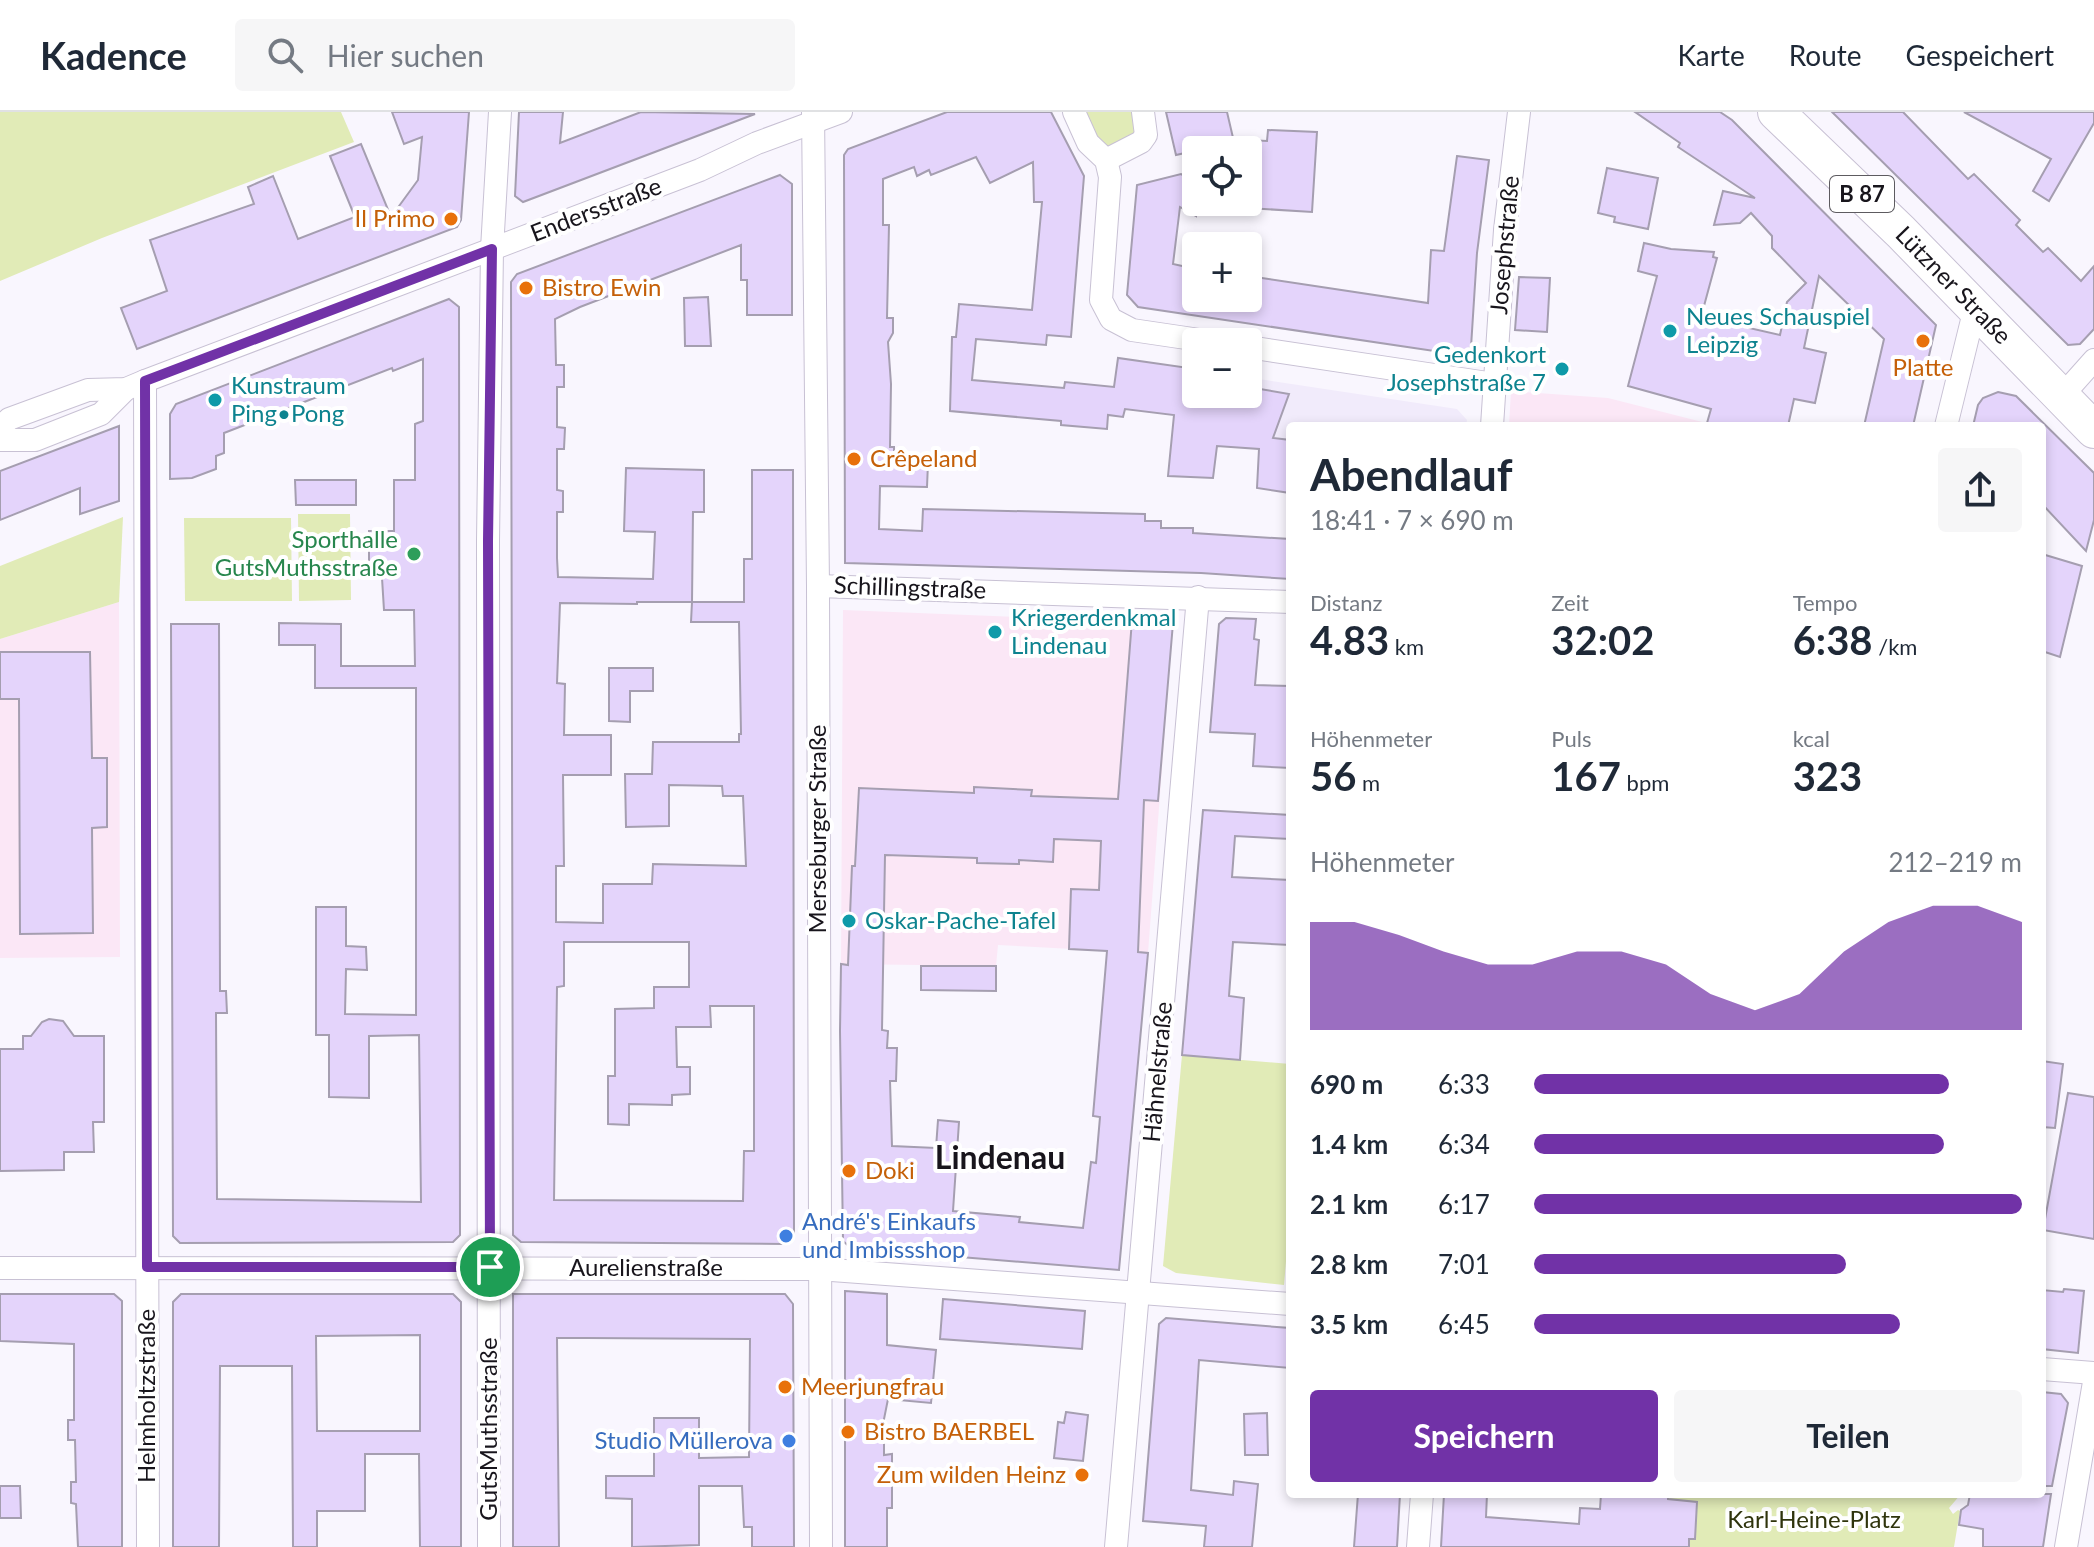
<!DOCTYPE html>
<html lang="de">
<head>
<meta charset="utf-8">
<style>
	:root { --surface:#fff; --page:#f6f6f7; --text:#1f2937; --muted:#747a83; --line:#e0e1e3; --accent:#7132a7 }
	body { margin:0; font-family:Lato,sans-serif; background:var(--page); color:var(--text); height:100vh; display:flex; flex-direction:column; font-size:30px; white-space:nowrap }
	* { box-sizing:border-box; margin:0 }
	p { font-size:26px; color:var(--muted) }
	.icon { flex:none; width:44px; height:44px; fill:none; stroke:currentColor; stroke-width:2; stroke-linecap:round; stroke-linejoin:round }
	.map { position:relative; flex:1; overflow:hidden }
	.side { position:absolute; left:1286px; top:310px; width:760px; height:1076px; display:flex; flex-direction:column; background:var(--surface); border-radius:8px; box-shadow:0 4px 12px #0003 }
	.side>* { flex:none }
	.buttons { position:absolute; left:1182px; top:24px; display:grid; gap:16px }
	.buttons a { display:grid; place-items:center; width:80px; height:80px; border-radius:8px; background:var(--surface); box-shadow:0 4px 12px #0003; font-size:40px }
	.pin { position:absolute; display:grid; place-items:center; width:68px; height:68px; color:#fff; margin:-34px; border:4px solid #fff; border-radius:50%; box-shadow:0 2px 8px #0007 }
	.round { display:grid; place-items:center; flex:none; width:84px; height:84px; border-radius:8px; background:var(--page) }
	.head { display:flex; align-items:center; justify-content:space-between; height:136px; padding:0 24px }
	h1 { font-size:44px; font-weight:700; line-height:60px }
	.stats { display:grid; grid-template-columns:repeat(3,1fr); gap:12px; height:136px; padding:8px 24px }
	.stats div { display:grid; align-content:center }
	.stats b { font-size:40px; font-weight:700 }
	.stats small { font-size:22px; font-weight:400 }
	.stats p { font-size:22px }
	.chart { height:224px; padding:16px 24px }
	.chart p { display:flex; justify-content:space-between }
	.chart svg { width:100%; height:144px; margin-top:8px; fill:var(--accent); opacity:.7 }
	.cta { display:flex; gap:16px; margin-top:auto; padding:16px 24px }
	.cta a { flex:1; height:92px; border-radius:8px; background:var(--accent); color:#fff; font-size:32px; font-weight:700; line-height:92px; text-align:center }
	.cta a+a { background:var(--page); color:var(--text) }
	ul { padding:0 24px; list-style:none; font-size:26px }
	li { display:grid; grid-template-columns:128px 96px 1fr; align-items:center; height:60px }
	li i { height:20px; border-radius:10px; background:var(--accent) }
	header { display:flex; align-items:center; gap:48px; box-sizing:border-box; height:112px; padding:0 40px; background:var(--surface); border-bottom:2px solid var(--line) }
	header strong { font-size:38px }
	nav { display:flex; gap:44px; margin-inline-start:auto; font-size:28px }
	.search { width:560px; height:72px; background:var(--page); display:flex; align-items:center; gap:20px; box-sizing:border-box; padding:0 28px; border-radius:8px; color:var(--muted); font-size:30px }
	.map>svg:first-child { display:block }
	.built { fill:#f1ebfb }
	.education { fill:#fbe7f6 }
	.green { fill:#e1ebb7 }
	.building { fill:#e4d4fb; stroke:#a59eb0; stroke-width:2; fill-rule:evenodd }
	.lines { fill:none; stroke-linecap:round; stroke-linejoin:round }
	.street-casing { stroke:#c8c1d4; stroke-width:24 }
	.primary-casing { stroke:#c8c1d4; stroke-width:38 }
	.street { stroke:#fff; stroke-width:22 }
	.primary { stroke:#fff; stroke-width:36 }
	.route-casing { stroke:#fff; stroke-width:16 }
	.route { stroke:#7132a7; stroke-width:10 }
	.food-dot { fill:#e8710a; stroke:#fff; stroke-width:3 }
	.culture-dot { fill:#0f9aa8; stroke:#fff; stroke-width:3 }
	.leisure-dot { fill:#2e9e5b; stroke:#fff; stroke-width:3 }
	.shop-dot { fill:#3f7fe0; stroke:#fff; stroke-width:3 }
	.labels { text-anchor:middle; stroke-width:8; stroke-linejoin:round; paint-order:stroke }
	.shield { fill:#fff; stroke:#5d5b60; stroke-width:2 }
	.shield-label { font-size:22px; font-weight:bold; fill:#18151c }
	.street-label { font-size:24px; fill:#18151c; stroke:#fff }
	.food-label { font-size:24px; fill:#c56008; stroke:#fff; text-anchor:start }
	.culture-label { font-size:24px; fill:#0d838f; stroke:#fff; text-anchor:start }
	.leisure-label { font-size:24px; fill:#27864d; stroke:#fff; text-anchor:end }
	.shop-label { font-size:24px; fill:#366cbe; stroke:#fff; text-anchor:start }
	.park-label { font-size:24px; fill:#2f340c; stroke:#fff }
	.district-label { font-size:32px; font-weight:bold; fill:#18151c; stroke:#fff }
</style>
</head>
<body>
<header>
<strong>Kadence</strong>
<div class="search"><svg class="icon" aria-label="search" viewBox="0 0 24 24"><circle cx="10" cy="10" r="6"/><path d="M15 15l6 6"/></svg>Hier suchen</div>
<nav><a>Karte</a><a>Route</a><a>Gespeichert</a></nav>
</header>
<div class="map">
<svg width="2094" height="1435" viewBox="0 0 2094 1435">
	<rect width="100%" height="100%" fill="#f9f6fe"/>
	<path class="built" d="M1259,267L1457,297L1467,308L1466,314H1290V381L1257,376L1259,337L1249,336Z"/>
	<g class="education">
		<path d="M1511,279L1608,286L1718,314H1509Z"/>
		<path d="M119,490L120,845L0,846V527Z"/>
		<path d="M843,498L1173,511L1148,841L998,833L996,854L841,852Z"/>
	</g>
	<g class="green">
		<path d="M0,0H341L354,30L102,126L0,169Z"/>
		<path d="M1074,0H1143L1146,15L1106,48Z"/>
		<path d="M298,402H350L351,488L299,489Z"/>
		<path d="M123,405L119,490L0,527V454Z"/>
		<path d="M184,406H291L292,489H185Z"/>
		<path d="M1182,943L1290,952V1103L1284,1173L1176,1161L1163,1154Z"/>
		<path d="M1668,1382H1961L1949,1396L1953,1402L1958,1398L1960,1399L1954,1435H1689V1427H1695L1697,1390L1668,1387Z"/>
	</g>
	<g class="building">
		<path d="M392,0H469L461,108L457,115L137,237L121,196L167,179L150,128L254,92L248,75L273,64L298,127L355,105L330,44L361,32L391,105L418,68L422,25L404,32Z"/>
		<path d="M519,0H563L560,31L641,0L755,2L523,90L515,84Z"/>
		<path d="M947,0H1051L1084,64L1071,225L1047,223L1046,233L976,227L972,268L1064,276L1065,270L1114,275L1118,246L1196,257V282H1248V275L1289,282L1273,326L1290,328V381L1257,376L1259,337L1217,334L1213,366L1168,364L1174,303L1125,297L1123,305L1108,303L1107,317L1061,313V309L950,299L952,225H956L959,192L1032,198L1042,90H1034L1033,50L990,71L976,45L931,63L929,58L917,64L914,55L883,67V113H889L887,206H893V221L888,230L891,272L890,335H894V350L928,351L927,375L880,374L879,417L922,419L923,397L1145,402V409H1161V416H1193V421L1290,427V467L1201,461L845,451L844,43L848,37Z"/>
		<path d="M1166,0H1227L1234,30L1176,43Z"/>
		<path d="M1635,0H1720L1732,8L1936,213L1913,314H1864L1884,227L1819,164L1804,236L1826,241L1815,291L1794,287L1788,314H1718L1707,311L1711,297L1628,274L1657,164L1638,159L1644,131L1671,137L1714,140L1713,145L1717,146L1701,205L1780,223L1787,190L1806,171L1772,136V124L1751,101L1740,111L1714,113L1723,79L1755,86L1678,35L1680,31Z"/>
		<path d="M1832,0H1903L1968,67L1974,62L2020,108L2016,113L2043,140L2048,136L2081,169L2094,154V217L2080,232L2068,233Z"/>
		<path d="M1964,0H2094V11L2049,89L2033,79L2051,47Z"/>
		<path d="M1268,18L1317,20L1312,100L1248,96V28L1267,29Z"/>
		<path d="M1457,44L1489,48L1477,141L1471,235L1461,243L1138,195L1127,183L1137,73L1181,62L1196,70V104L1180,95L1173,152L1196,157V186H1248V164L1428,191L1431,138L1444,139Z"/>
		<path d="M1607,56L1658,66L1648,117L1614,110L1615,105L1598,101Z"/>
		<path d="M780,63L792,72V203H747V168H741V133L580,195L555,207L556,253H564V275H557V315L565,316L564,337H557V378L563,379V400H557V446L558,465L653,467L655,420L624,419L626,356L704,358V400H693L692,490H744V447H752V358H793L794,1122L784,1132L521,1130L513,1123L511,170L517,162ZM637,490H692L691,510H739L741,622H739V630H653L652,662H625L626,715L669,714V673L722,674L723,684H743L746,754L653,752L652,772H603V811L556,810V754H564L563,663H611V623H564L565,572L557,571L560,491L637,492ZM564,830H689V875H654V896L615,897V964H608V1012L629,1013V992L672,993V983L690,982V955H677L676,915H711L710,894H754V1039H744L743,1089L554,1088L557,875L564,874Z"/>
		<path d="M1519,165L1550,166L1547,220L1515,218Z"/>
		<path d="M708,185L711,234H685L684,186Z"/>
		<path d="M449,187L459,195L460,1123L453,1130L180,1131L173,1124L171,512H219L220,879H226L227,901H216L217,1087L421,1090L419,923L369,924V986L329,985V923H316V795H346V834L366,835L367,858L346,857L345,902L416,903V576H315V533H279V511L341,512V554H415L414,498H384L382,466L369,465V419H394V368H415V312L423,309V247L393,259L392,256L224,321V341L216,344V357L192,366L170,367V302L176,292Z"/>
		<path d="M1998,280L2016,284L2094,361V408L2086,439L2042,392V314H1973L1978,293L1983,286Z"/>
		<path d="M119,314V389L80,402V376L0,408V359Z"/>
		<path d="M295,368H356V393H296Z"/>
		<path d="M2042,442L2082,454L2060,545L2042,539Z"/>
		<path d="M1226,506L1256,507L1254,527L1259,528L1255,573L1290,574V656L1253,654L1255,622L1210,620L1219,512Z"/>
		<path d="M1132,508L1173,511L1158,689L1144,688L1138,840L1148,841L1119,1158L851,1136L843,1129L840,919L841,852L848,853L852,754H855L859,676L974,681V675L1032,678L1031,684L1118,687ZM1054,727L1101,729L1099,778L1071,777L1069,837L1107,839L1093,1004L1100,1005L1096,1051L1091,1050L1083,1116L1019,1110L1020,1105L953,1099L959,1010L938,1008L936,1036L892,1034L890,969H896L897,936H887L888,919L882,918L885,743L977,746V751L1019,752V748L1053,750Z"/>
		<path d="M0,540H90L92,646H107V715L92,716L93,821L20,822L19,587H0Z"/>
		<path d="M609,556H653V579H630V610L609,609Z"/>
		<path d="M1203,698L1290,703V727L1235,724L1232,765L1290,768V833L1233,830L1229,884L1244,886L1240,948L1182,943Z"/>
		<path d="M921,854H996V879L921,878Z"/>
		<path d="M49,907L63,909L74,924H104V1010H93L94,1040H64V1058L0,1059V937H23V924H31L42,910Z"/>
		<path d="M2042,949L2063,952L2055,1016L2042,1015Z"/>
		<path d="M2068,981L2094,985V1127L2043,1118Z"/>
		<path d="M2064,1177L2084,1179L2078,1241L2042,1237V1178L2063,1180Z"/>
		<path d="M845,1179L887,1182V1233L936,1238L931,1291L888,1287L884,1307V1343L892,1342V1396H887V1435H845Z"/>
		<path d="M0,1182H114L122,1189V1435H78L76,1392L71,1391V1370H76L75,1328H68V1308H74V1232L0,1229Z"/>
		<path d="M181,1182H453L461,1190V1435H420L419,1342H365V1399H317V1435H293L292,1254H220L219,1435H173V1190ZM420,1223V1319H317L316,1224Z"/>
		<path d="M513,1182H785L793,1192L794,1435H752V1415H744L742,1374H699V1433L632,1435V1387L606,1386V1364H654V1306H699V1346L749,1345L750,1227L586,1226H557L559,1435H513Z"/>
		<path d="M943,1187L1085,1199L1082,1237L940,1227Z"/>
		<path d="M1166,1206L1290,1216V1256L1199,1248L1191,1378L1233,1383L1234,1369L1258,1372L1252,1435H1204L1206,1414L1143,1409L1159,1212Z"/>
		<path d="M2042,1280L2061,1282L2068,1291L2052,1374H2042Z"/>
		<path d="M1066,1300L1088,1303L1083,1349L1054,1346L1058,1310L1064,1311Z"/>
		<path d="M1267,1301L1268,1343H1245L1244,1302Z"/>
		<path d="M0,1374H20L21,1406H0Z"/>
		<path d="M1358,1382H1400L1397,1435H1354Z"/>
		<path d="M1444,1382H1487L1486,1405L1579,1412L1580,1396L1600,1397L1601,1382H1668V1387L1697,1390L1695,1427H1689V1435H1441Z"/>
		<path d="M1970,1382H2051L2043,1435H1983V1417L1959,1413L1961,1398L1968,1393Z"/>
	</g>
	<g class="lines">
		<defs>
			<g id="street">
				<path d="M813,0L818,474L821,1435"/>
				<path d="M1074,0L1088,31L1106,48L1110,65L1101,188L1111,207L1132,218L1213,230"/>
				<path d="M1106,48L1141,30L1146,23L1143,0"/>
				<path d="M1248,235L1494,272"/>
				<path d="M145,269L148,1435"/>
				<path d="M2061,285L2094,248"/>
				<path d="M1492,314L1505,118L1519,0"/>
				<path d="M1946,314L1975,196"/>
				<path d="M0,317L9,307L88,278L126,277L145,269L700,58L757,31L841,0"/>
				<path d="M0,328H35L101,302L126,277"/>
				<path d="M818,474L1290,490"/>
				<path d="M0,1156L818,1157L1290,1192"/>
				<path d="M2042,1257L2094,1261"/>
				<path d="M489,1435L488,429L492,137L500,0"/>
				<path d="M1116,1435L1198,485"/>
				<path d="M1418,1435L1422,1382"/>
				<path d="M2066,1435L2094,1270"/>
			</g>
			<g id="primary">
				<path id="s1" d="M1776,0L1901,120L2094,318"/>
			</g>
		</defs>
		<use href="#street" class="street-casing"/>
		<use href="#primary" class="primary-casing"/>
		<use href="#street" class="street"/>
		<use href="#primary" class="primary"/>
	</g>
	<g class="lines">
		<defs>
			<path id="route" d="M492,137L488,429L490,1155H147L145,269Z"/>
		</defs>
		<use href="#route" class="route-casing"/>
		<use href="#route" class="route"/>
	</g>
	<g class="food-dot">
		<circle cx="451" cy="107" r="8"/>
		<circle cx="526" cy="176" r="8"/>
		<circle cx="1923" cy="229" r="8"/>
		<circle cx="854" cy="347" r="8"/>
		<circle cx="849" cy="1059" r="8"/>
		<circle cx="785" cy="1275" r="8"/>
		<circle cx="848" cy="1320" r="8"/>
		<circle cx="1082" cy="1363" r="8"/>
	</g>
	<g class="culture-dot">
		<circle cx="1670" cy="219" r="8"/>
		<circle cx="1562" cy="257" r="8"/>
		<circle cx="215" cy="288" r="8"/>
		<circle cx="995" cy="520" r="8"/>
		<circle cx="849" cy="809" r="8"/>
	</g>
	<circle class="leisure-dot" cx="414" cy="442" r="8"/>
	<g class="shop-dot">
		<circle cx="786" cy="1124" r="8"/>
		<circle cx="789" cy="1329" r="8"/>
	</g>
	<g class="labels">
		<rect class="shield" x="1830" y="64" width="64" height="36" rx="6"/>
		<g class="shield-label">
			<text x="1862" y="90">B 87</text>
		</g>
		<g class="street-label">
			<text transform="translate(596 98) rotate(-21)" y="8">Endersstraße</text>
			<text transform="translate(1505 133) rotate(-85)" y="8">Josephstraße</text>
			<text dy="8" stroke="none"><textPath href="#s1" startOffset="248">Lützner Straße</textPath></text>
			<text transform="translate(910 476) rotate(2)" y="8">Schillingstraße</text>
			<text transform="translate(818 717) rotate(-90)" y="8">Merseburger Straße</text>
			<text transform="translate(1158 960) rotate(-85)" y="8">Hähnelstraße</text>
			<text x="646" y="1164">Aurelienstraße</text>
			<text transform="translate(147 1284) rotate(-90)" y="8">Helmholtzstraße</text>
			<text transform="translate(489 1317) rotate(-90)" y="8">GutsMuthsstraße</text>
		</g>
		<g class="food-label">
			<text x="435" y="115" text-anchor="end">Il Primo</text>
			<text x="542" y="184">Bistro Ewin</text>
			<text x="1923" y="264" text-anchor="middle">Platte</text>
			<text x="870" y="355">Crêpeland</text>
			<text x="865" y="1067">Doki</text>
			<text x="801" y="1283">Meerjungfrau</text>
			<text x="864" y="1328">Bistro BAERBEL</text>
			<text x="1066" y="1371" text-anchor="end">Zum wilden Heinz</text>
		</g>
		<g class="culture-label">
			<text x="1686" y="213">Neues Schauspiel<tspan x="1686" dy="28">Leipzig</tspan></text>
			<text x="1546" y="251" text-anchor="end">Gedenkort<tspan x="1546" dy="28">Josephstraße 7</tspan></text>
			<text x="231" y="282">Kunstraum<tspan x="231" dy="28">Ping•Pong</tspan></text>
			<text x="1011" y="514">Kriegerdenkmal<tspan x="1011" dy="28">Lindenau</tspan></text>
			<text x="865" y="817">Oskar-Pache-Tafel</text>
		</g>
		<g class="leisure-label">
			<text x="398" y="436">Sporthalle<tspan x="398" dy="28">GutsMuthsstraße</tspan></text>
		</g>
		<g class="shop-label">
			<text x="802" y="1118">André's Einkaufs<tspan x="802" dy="28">und Imbissshop</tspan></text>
			<text x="773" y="1337" text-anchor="end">Studio Müllerova</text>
		</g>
		<g class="park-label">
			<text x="1814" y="1416">Karl-Heine-Platz</text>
		</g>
		<g class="district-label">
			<text x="1000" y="1057">Lindenau</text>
		</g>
	</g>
</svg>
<div class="buttons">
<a><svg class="icon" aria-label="locate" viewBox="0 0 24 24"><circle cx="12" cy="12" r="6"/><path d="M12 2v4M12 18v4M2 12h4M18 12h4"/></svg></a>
<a>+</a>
<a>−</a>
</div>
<div class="pin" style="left:490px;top:1155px;background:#1e9e55"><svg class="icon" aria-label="arrive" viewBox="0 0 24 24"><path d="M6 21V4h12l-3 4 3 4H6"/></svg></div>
<section class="side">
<div class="head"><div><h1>Abendlauf</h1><p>18:41 · 7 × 690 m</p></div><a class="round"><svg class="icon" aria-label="share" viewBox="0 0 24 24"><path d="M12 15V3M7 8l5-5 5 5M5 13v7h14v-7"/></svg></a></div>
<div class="stats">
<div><p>Distanz</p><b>4.83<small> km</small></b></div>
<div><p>Zeit</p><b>32:02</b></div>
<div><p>Tempo</p><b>6:38<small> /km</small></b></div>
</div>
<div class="stats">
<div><p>Höhenmeter</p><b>56<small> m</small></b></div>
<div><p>Puls</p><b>167<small> bpm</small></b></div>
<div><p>kcal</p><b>323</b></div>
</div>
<div class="chart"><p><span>Höhenmeter</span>212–219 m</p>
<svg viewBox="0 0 160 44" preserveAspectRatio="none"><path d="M0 44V11L10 11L20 15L30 20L40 24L50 24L60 20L70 20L80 24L90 33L100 38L110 33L120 20L130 11L140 6L150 6L160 11V44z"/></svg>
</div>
<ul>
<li><b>690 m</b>6:33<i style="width:85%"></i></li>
<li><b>1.4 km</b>6:34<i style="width:84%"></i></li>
<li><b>2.1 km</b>6:17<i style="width:100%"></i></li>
<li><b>2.8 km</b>7:01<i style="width:64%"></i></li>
<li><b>3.5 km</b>6:45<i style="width:75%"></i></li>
</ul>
<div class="cta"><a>Speichern</a><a>Teilen</a></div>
</section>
</div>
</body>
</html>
